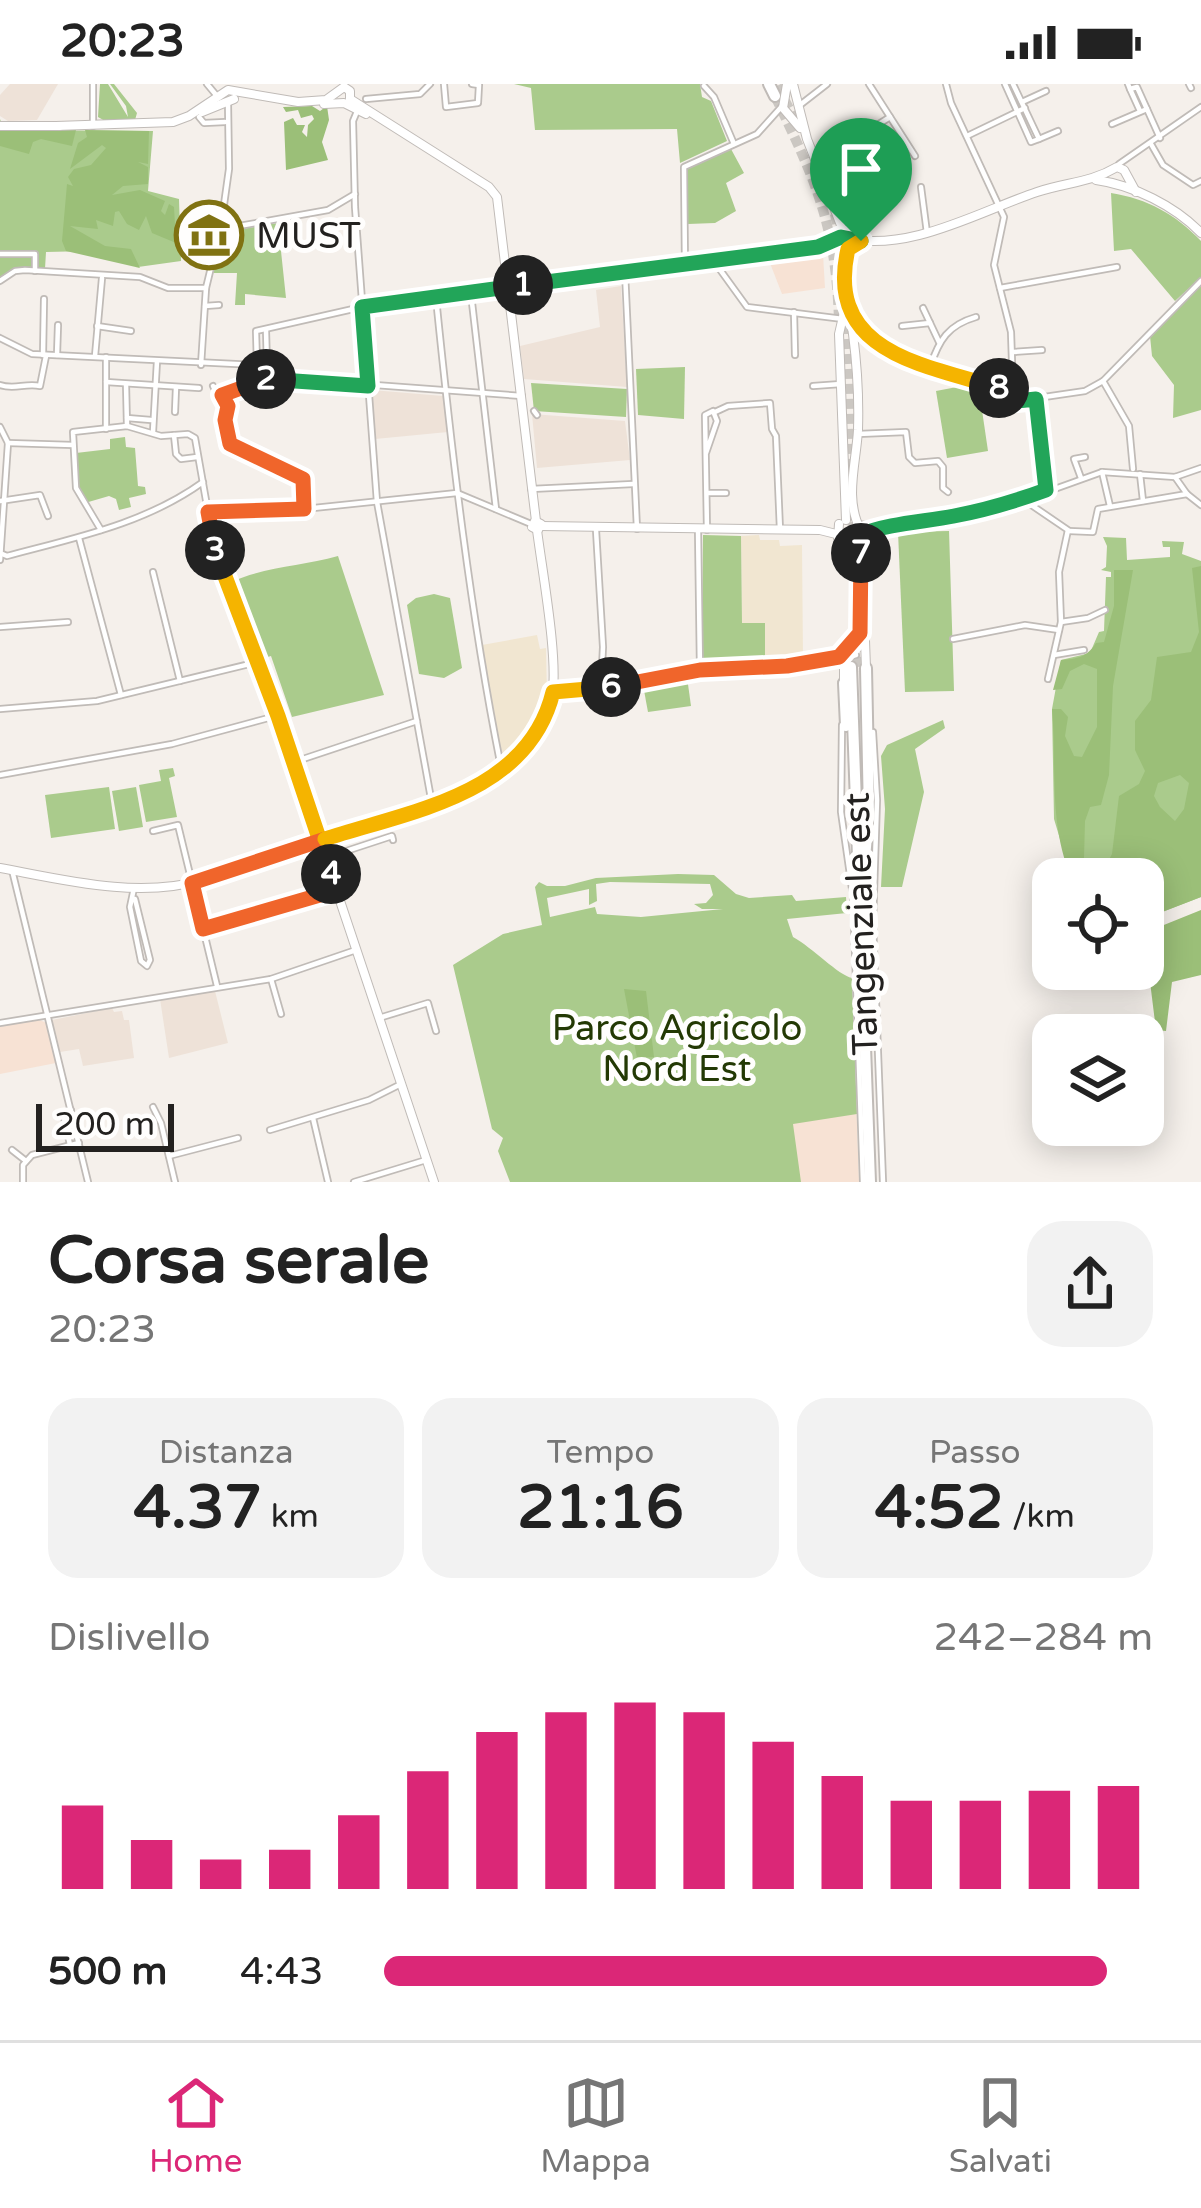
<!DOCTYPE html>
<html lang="it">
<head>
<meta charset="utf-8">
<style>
	:root { --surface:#fff; --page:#f2f2f2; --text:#222; --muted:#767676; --line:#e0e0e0; --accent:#db2777 }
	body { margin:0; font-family:"Varela Round",sans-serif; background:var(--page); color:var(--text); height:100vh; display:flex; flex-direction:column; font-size:45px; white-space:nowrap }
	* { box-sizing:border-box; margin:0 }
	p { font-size:39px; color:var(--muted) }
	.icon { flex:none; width:66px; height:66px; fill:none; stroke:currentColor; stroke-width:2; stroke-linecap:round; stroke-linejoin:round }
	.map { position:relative; height:1098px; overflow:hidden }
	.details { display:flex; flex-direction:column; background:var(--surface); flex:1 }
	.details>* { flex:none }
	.controls { position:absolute; left:1032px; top:774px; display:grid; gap:24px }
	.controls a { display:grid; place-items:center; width:132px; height:132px; border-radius:24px; background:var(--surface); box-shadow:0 6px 30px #0003; font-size:60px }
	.scale { position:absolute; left:36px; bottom:30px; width:138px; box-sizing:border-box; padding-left:12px; border:6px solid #23211f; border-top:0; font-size:33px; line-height:42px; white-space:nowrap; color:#23211f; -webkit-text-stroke:9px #fffefd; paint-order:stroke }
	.pin { position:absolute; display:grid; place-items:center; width:102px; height:102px; color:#fff; margin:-123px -51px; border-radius:50% 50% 50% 0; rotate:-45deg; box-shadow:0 0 12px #0007 }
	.pin .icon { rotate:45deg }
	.km { position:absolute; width:60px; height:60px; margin:-30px; border-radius:50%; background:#222; color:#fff; font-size:33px; line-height:60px; text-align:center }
	.round { display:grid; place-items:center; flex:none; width:126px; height:126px; border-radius:36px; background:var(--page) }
	.summary { display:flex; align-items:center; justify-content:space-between; height:204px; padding:0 48px }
	h1 { font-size:66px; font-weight:700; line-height:90px }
	.stats { display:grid; grid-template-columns:repeat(3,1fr); gap:18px; height:204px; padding:12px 48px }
	.stats div { display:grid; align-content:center; border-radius:30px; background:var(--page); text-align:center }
	.stats b { font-size:60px; font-weight:700 }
	.stats small { font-size:33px; font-weight:400 }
	.stats p { font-size:33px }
	.chart { height:336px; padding:24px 48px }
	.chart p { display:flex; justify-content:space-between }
	.chart svg { width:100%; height:216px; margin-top:12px; stroke:var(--accent); stroke-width:6 }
	ul { padding:0 48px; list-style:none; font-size:39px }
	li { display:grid; grid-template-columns:192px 144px 1fr; align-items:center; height:90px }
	li i { height:30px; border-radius:15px; background:var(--accent) }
	.status { display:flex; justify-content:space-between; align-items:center; height:84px; padding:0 60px; background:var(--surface); direction:ltr }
	.status svg { height:33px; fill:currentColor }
	.dock { display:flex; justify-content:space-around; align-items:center; height:168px; border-top:3px solid var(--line); background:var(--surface); font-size:33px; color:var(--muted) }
	.dock a { display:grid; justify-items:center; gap:6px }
	.dock .selected { color:var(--accent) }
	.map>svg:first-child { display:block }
	.commercial { fill:#f7e2d4 }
	.industrial { fill:#f1e6d1 }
	.built { fill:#eee2d8 }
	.green { fill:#aacb8c; fill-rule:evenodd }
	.forest { fill:#9bbf78; fill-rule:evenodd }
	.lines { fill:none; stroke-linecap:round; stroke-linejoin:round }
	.highway-tunnel { stroke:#cbc7c2; stroke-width:10; stroke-dasharray:10 5; stroke-linecap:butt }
	.street-casing { stroke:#c0bbb7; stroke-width:8 }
	.secondary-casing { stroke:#c0bbb7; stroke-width:10 }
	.highway-casing { stroke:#c0bbb7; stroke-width:14 }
	.street { stroke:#fff; stroke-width:4.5 }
	.secondary { stroke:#fff; stroke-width:8 }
	.highway { stroke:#fff; stroke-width:10 }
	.split-1-casing { stroke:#fff; stroke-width:24 }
	.split-2-casing { stroke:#fff; stroke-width:24 }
	.split-3-casing { stroke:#fff; stroke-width:24 }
	.split-4-casing { stroke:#fff; stroke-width:24 }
	.split-5-casing { stroke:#fff; stroke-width:24 }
	.split-6-casing { stroke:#fff; stroke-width:24 }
	.split-7-casing { stroke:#fff; stroke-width:24 }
	.split-8-casing { stroke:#fff; stroke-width:24 }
	.split-9-casing { stroke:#fff; stroke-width:24 }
	.split-1 { stroke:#22a559; stroke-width:15 }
	.split-2 { stroke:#22a559; stroke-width:15 }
	.split-3 { stroke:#f0652b; stroke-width:15 }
	.split-4 { stroke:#f5b400; stroke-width:15 }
	.split-5 { stroke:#f0652b; stroke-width:15 }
	.split-6 { stroke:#f5b400; stroke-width:15 }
	.split-7 { stroke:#f0652b; stroke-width:15 }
	.split-8 { stroke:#22a559; stroke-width:15 }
	.split-9 { stroke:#f5b400; stroke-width:15 }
	.labels { text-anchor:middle; stroke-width:10; stroke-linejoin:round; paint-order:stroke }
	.poi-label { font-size:36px; fill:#23211f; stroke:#fffefd; text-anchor:start }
	.street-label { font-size:36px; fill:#23211f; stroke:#fffefd }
	.park-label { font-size:36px; fill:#233904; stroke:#fffefd }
</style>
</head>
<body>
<div class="status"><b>20:23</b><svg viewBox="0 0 49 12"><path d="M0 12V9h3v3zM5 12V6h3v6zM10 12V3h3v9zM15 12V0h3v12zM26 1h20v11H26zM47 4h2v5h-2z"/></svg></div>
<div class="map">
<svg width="1201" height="1098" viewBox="0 0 1201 1098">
	<rect width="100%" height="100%" fill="#f5f0eb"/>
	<g class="commercial">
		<path d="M817,166L823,170L825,204L782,210L768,174Z"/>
		<path d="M34,934L47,939L56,979L0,990V943Z"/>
		<path d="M855,985L859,1098H796L781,1002Z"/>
	</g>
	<g class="industrial">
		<path d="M759,451L760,456H779L780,462L802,461L803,576L765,579V540H742L741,452Z"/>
		<path d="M537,551L540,565L546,564L547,615L539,637L509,675L502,672L482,561Z"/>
	</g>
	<g class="built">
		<path d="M10,0H58L37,36L8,37L0,32V11Z"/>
		<path d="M621,202L627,303L524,295L520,262L600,243L596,206Z"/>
		<path d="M372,306L443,312L448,348L375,355Z"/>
		<path d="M532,330L625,337L630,376L537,384Z"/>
		<path d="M215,907L228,959L169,974L160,915Z"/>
		<path d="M112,924L114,928L122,927L124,936H129L134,974L83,982L79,965L60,968L52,936Z"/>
	</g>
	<g class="green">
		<path d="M100,0H108L128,33L126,22L110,0H114L137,29L135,36L105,37L98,33Z"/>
		<path d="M514,0H700L702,13L711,17L727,57L680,79L677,45L535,46L531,4Z"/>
		<path d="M0,35L4,46L153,47L148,107L179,115L181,177L138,183L90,167L46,168L45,185L17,184L0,195Z"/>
		<path d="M731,65L744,89L726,99L736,127L715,139L688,140L686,89L689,82Z"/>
		<path d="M1111,109C1148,115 1175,130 1201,157V193L1175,217L1131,165L1114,167Z"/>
		<path d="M278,139L286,214L245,210V221H235L237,189H213L224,148Z"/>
		<path d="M1201,201V326L1173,334L1174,301L1152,272L1150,252Z"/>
		<path d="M685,283L684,335L638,331L636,285Z"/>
		<path d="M531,299L627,305L626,333L534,327Z"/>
		<path d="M978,299L988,367L947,374L936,307Z"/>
		<path d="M125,353L126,363L135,364L138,402L145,403L146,410L129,414L131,423L119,426L116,415L109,412L85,419L79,403L76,369L110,365V355Z"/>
		<path d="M949,447L954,607L905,608L898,448Z"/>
		<path d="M703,451L741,452L742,539H765V579L706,582L702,575Z"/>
		<path d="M1103,453L1126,454L1127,476L1170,473V463H1163L1162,457L1184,458L1182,470L1201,477V813L1144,835L1143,795H1072L1054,735L1052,625L1061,576L1090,569L1099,548L1104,547L1106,493H1111V488L1101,486L1106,483L1107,462Z"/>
		<path d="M338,472L384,611L292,633L271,572L261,575L231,498C264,483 302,482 338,472Z"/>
		<path d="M434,510L450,514L462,584L444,594L419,590L407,521L416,514Z"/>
		<path d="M687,593L691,622L648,628L643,601Z"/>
		<path d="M943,636L945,644L915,665L924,708L902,803H881L885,725L881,672L887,661Z"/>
		<path d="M173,684L175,692L169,694L177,733L146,738L139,701L161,697L159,686Z"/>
		<path d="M109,703L115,745L51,754L45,711Z"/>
		<path d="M136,703L143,743L119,747L112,707Z"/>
		<path d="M678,790L714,791L736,810L749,814L792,811L796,817L846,813L847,829L787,835L793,853C813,864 838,891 852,894L857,1030L793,1040L801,1098H510L498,1067L503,1054L492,1045L453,881L503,850L542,841L535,803L539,798L547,802H565L596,794ZM610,798L710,800L713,811L706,819L694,820L702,825H723L641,833L597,830L595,823L550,833L547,814L589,805V821L597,817L596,800Z"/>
	</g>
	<g class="forest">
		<path d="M312,22L320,27L327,22L329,36L322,58L328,76L286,86L284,38L293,34L297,41H305L302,48L307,53L308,41L314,35L312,31L301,34L298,26L286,28L283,23Z"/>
		<path d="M76,46L72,62L41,55L33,58L29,70L0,62V47Z"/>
		<path d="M85,46L149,47L148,80L138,78L148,83V100L123,102L112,111L140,106L165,117L161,127L165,131L169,120L174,123L176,159L152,149L146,132L139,146L127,140L119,127L115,128L113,142L96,136L98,145L70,142L105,162L131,165L140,184L66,167L62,157L67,100L73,102L68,93L74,85L91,81L106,64L102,61L70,85L78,59L87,53Z"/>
		<path d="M1201,482V813L1144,835L1143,795H1072C1048,741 1057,683 1052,625H1061L1068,633L1065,652L1074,672L1082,673L1097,643V585L1084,580L1070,587L1062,605L1053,606L1061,576C1077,575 1087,573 1096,559L1104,558L1114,522V486H1133L1113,602L1109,691L1101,721L1090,723L1085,737L1084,774L1105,783L1112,770L1119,712L1139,700L1145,687L1135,666V637L1151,616L1157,573L1191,568L1199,548L1192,484ZM1180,691L1189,699L1184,725L1175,737L1160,723L1154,712L1158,699Z"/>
		<path d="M1201,826V891L1172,898L1166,947L1156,946L1144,849Z"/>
		<path d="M624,905L646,907L654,973L637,974Z"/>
	</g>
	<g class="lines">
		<g class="highway-tunnel">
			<path d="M777,2L798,41"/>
			<path d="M775,12C816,97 836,141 839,237"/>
			<path d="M835,130L844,183"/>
			<path d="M846,225L851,387"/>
			<path d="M852,423L858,588"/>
		</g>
		<defs>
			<g id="street">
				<path d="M207,0L217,12"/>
				<path d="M444,0L446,23L478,19L479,1L472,0"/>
				<path d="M869,0L915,72"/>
				<path d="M946,0L951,19L1004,133L994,181L1011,248L1013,307"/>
				<path d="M1005,0L1031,58L1039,55L1013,0"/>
				<path d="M1128,0L1130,5L1137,3L1160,54"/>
				<path d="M1189,0L1191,4"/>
				<path d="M704,2L714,13L734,60"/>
				<path d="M1130,5L1140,27"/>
				<path d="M366,15L420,10L430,0"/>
				<path d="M1022,18L1046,7"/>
				<path d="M800,21L827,0"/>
				<path d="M358,25L353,37L355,123L377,418L432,720"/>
				<path d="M199,33L204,39L225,38"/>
				<path d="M1112,40L1147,25"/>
				<path d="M93,42V0"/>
				<path d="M871,45L890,33"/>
				<path d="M967,52L1025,24"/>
				<path d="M1039,55L1058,47"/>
				<path d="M1151,60L1163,81L1193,101L1201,97"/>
				<path d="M1119,80L1201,23"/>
				<path d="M921,103L927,149"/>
				<path d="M194,136L239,142L328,126L355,110"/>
				<path d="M0,170H35V187"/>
				<path d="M713,176L747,223L843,235"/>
				<path d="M685,180L684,83L757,50L783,21"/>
				<path d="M625,188L637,445"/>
				<path d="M0,197L15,187L25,186L140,193L168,204H206"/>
				<path d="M1000,204L1117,183"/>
				<path d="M471,210L496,425"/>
				<path d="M436,214C452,371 470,528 501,683"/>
				<path d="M205,222L219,221"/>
				<path d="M923,224L939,258"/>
				<path d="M794,228L795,271"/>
				<path d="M853,236C887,283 961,292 1013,308L1017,317L1085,307L1103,297L1201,197"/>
				<path d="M97,242L131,247"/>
				<path d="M902,242L930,239"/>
				<path d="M0,254L32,270L257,281"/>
				<path d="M1013,268L1042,266"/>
				<path d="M43,271L44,215"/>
				<path d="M57,271L58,241"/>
				<path d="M95,272L102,194"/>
				<path d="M106,273V345"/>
				<path d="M201,281L206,204L221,142L229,85L228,19"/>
				<path d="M257,281L256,247L362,223L510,203"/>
				<path d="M257,281L267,282L266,246"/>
				<path d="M930,283C939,256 948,241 976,233"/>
				<path d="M988,286L1014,296"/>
				<path d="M267,293L522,312"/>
				<path d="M266,295L222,311L228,321L225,336L230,360L303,395L304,425"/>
				<path d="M1103,297L1129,342L1133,385"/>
				<path d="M106,298L199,304"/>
				<path d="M126,300L127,342"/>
				<path d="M0,301C14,306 25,299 40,302L46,272"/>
				<path d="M213,302L214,304"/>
				<path d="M813,302L841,300"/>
				<path d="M1036,315L1046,405"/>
				<path d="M534,327L537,331"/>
				<path d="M175,328L176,303"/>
				<path d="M715,328L728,322L770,319L772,345L776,352L780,446"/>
				<path d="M127,334L151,336"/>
				<path d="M0,343L8,359"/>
				<path d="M153,348L157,277"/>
				<path d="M858,350L906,348L909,373L915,379L938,377L943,383V404L948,408"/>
				<path d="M174,351L176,370L181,375L197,373"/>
				<path d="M8,359L73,361"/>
				<path d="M706,369L717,337L713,327L705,331L707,446"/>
				<path d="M1102,388L1110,422"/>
				<path d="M1140,390L1143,417"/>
				<path d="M1175,393L1187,410L1201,421"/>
				<path d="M1081,394L1074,375L1085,373"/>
				<path d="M531,405L633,400"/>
				<path d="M708,409H726"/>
				<path d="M1024,416L1068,446L1059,488L1061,538L1048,595"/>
				<path d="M0,417L40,411L48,432"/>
				<path d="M208,428L304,425L457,409L531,440"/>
				<path d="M858,440L881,443L962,431L1024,416L1102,388L1175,393L1201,384"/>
				<path d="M101,446L76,404L73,348L127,342L161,352L188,350L195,354L216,473L244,535L319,756"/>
				<path d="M596,446L603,563L601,602"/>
				<path d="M698,446L700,586"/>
				<path d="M1069,447L1093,448L1098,425L1187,410"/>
				<path d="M79,454L121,611"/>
				<path d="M0,469L7,472C74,454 145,440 203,398"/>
				<path d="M0,476L8,359"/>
				<path d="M153,488L180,597"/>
				<path d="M1061,538L1088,534L1105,526"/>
				<path d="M0,543L68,538"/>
				<path d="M953,555L1025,541L1059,546"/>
				<path d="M1054,571L1084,566"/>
				<path d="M553,608L651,597L700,586L829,578L856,571"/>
				<path d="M0,625L97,617L258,578"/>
				<path d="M842,641L841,728L853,812L863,1098"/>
				<path d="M873,648L877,716L873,839L883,1098"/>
				<path d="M294,678L417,637"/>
				<path d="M0,691L172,660L276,632"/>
				<path d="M153,747L178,741L217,902"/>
				<path d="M325,774L392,752L393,756"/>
				<path d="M12,786L88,1098"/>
				<path d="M134,804L130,823L141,877L147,882L150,876L135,815"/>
				<path d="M204,845L337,806"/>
				<path d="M271,895L281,930"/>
				<path d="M379,934L428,919L436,947"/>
				<path d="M0,939L271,895L356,866"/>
				<path d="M153,1023L161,1039L175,1098"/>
				<path d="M313,1034L328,1098"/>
				<path d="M270,1046L369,1016L401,1000"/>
				<path d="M70,1061L63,1029L71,1026"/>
				<path d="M12,1066L26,1077"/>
				<path d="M169,1072L238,1054"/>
				<path d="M23,1098V1081L32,1071L79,1059"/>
				<path d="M354,1098L426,1076"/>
			</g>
			<g id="secondary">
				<path d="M787,0L783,24L800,44"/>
				<path d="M793,0L807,55L846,154C909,169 980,127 1037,108C1067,98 1090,99 1117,83L1124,86L1136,108"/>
				<path d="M350,15L489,103L497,113L536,437"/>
				<path d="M324,20L344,19L366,30"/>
				<path d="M202,28L234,15"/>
				<path d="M0,42H59"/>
				<path d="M56,42L173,38L189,32L228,6L298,18L326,16L344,3L350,7V15"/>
				<path d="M1096,96C1133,101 1175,122 1201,149"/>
				<path d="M848,165C841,194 849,221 853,250C857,281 859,315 858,346C856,381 844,415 861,447L866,584"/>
				<path d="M510,203L817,163L835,156"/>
				<path d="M845,224L839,250L846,436"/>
				<path d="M535,437L541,440L538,446L532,443Z"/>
				<path d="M839,440L838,454L859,474"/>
				<path d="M541,442L820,446L836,450"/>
				<path d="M844,599V575L861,544"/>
				<path d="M320,757L434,1098"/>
				<path d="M0,784C64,796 139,815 202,796L485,700C513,681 544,648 552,613C559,577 542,486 537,446"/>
			</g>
			<g id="highway">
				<path d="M769,0L775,12"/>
				<path d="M851,583L870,1098"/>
				<path d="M844,599L846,642"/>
				<path d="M865,774L869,730L866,584"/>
			</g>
		</defs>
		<use href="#street" class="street-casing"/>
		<use href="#secondary" class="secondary-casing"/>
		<use href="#highway" class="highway-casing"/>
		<use href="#street" class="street"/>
		<use href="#secondary" class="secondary"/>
		<use href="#highway" class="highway"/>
	</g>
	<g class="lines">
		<defs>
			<path id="split-1" d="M523,201L818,163L841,153L861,157"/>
			<path id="split-2" d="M266,295L368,302L362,223L523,201"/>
			<path id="split-3" d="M215,466L208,428L304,425L303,395L230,360L225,336L228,322L222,311L266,295"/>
			<path id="split-4" d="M215,466L278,632L331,790"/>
			<path id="split-5" d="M325,755L192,799L203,845L337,806L331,790"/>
			<path id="split-6" d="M325,755C410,727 528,711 553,608L611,603"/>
			<path id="split-7" d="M611,603L700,586L787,582L839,573L860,549L861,469"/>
			<path id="split-8" d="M861,469L860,451C890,439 923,438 954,432C986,426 1016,417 1046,406L1036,315L1017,317L1012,308L999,304"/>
			<path id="split-9" d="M861,157L848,165C824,269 925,281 999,304"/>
		</defs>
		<use href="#split-1" class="split-1-casing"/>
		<use href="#split-2" class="split-2-casing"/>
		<use href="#split-3" class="split-3-casing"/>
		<use href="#split-4" class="split-4-casing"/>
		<use href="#split-5" class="split-5-casing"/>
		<use href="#split-6" class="split-6-casing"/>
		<use href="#split-7" class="split-7-casing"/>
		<use href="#split-8" class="split-8-casing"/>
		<use href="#split-9" class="split-9-casing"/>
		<use href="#split-1" class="split-1"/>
		<use href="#split-2" class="split-2"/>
		<use href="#split-3" class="split-3"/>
		<use href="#split-4" class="split-4"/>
		<use href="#split-5" class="split-5"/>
		<use href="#split-6" class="split-6"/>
		<use href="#split-7" class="split-7"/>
		<use href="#split-8" class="split-8"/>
		<use href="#split-9" class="split-9"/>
	</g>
	<defs>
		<symbol id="museum-ring" viewBox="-11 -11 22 22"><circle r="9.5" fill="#fffefd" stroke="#807212" stroke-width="1.5"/><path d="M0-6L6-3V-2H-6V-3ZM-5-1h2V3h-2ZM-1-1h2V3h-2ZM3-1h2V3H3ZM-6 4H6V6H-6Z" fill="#807212"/></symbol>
	</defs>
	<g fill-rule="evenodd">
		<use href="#museum-ring" x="171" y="113" width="76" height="76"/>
	</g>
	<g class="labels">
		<g class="poi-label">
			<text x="256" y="164">MUST</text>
		</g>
		<g class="street-label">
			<text transform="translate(860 840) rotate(-92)" y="13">Tangenziale est</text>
		</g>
		<g class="park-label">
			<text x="677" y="956">Parco Agricolo<tspan x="677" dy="41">Nord Est</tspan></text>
		</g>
	</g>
</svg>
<div class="controls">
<a><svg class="icon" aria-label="locate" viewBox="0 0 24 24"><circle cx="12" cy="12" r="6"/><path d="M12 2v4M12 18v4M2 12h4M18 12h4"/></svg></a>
<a><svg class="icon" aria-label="layers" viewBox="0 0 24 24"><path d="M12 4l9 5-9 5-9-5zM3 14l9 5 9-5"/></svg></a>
</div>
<div class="scale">200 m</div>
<div class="pin" style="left:861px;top:157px;background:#1e9e55"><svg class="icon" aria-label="arrive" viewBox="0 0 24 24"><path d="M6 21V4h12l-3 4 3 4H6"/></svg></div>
<b class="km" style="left:523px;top:201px">1</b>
<b class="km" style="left:266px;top:295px">2</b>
<b class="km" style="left:215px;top:466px">3</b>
<b class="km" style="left:331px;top:790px">4</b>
<b class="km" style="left:611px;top:603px">6</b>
<b class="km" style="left:861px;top:469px">7</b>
<b class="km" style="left:999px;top:304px">8</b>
</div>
<section class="details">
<div class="summary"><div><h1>Corsa serale</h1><p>20:23</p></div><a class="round"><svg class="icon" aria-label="share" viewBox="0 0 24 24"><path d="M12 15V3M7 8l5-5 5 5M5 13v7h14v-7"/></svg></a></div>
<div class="stats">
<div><p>Distanza</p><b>4.37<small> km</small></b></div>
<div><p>Tempo</p><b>21:16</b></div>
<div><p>Passo</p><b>4:52<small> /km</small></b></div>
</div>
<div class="chart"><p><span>Dislivello</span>242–284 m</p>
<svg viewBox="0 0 160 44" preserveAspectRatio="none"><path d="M5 44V27M15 44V34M25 44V38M35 44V36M45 44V29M55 44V20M65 44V12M75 44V8M85 44V6M95 44V8M105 44V14M115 44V21M125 44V26M135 44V26M145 44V24M155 44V23"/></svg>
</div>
<ul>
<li><b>500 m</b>4:43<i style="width:94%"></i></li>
</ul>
</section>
<nav class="dock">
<a class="selected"><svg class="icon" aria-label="home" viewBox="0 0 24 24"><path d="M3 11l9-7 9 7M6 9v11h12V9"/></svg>Home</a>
<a><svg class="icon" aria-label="map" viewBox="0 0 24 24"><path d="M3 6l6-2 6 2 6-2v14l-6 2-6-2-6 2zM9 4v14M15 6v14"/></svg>Mappa</a>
<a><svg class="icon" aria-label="saved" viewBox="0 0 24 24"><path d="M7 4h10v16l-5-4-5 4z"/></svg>Salvati</a>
</nav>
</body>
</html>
